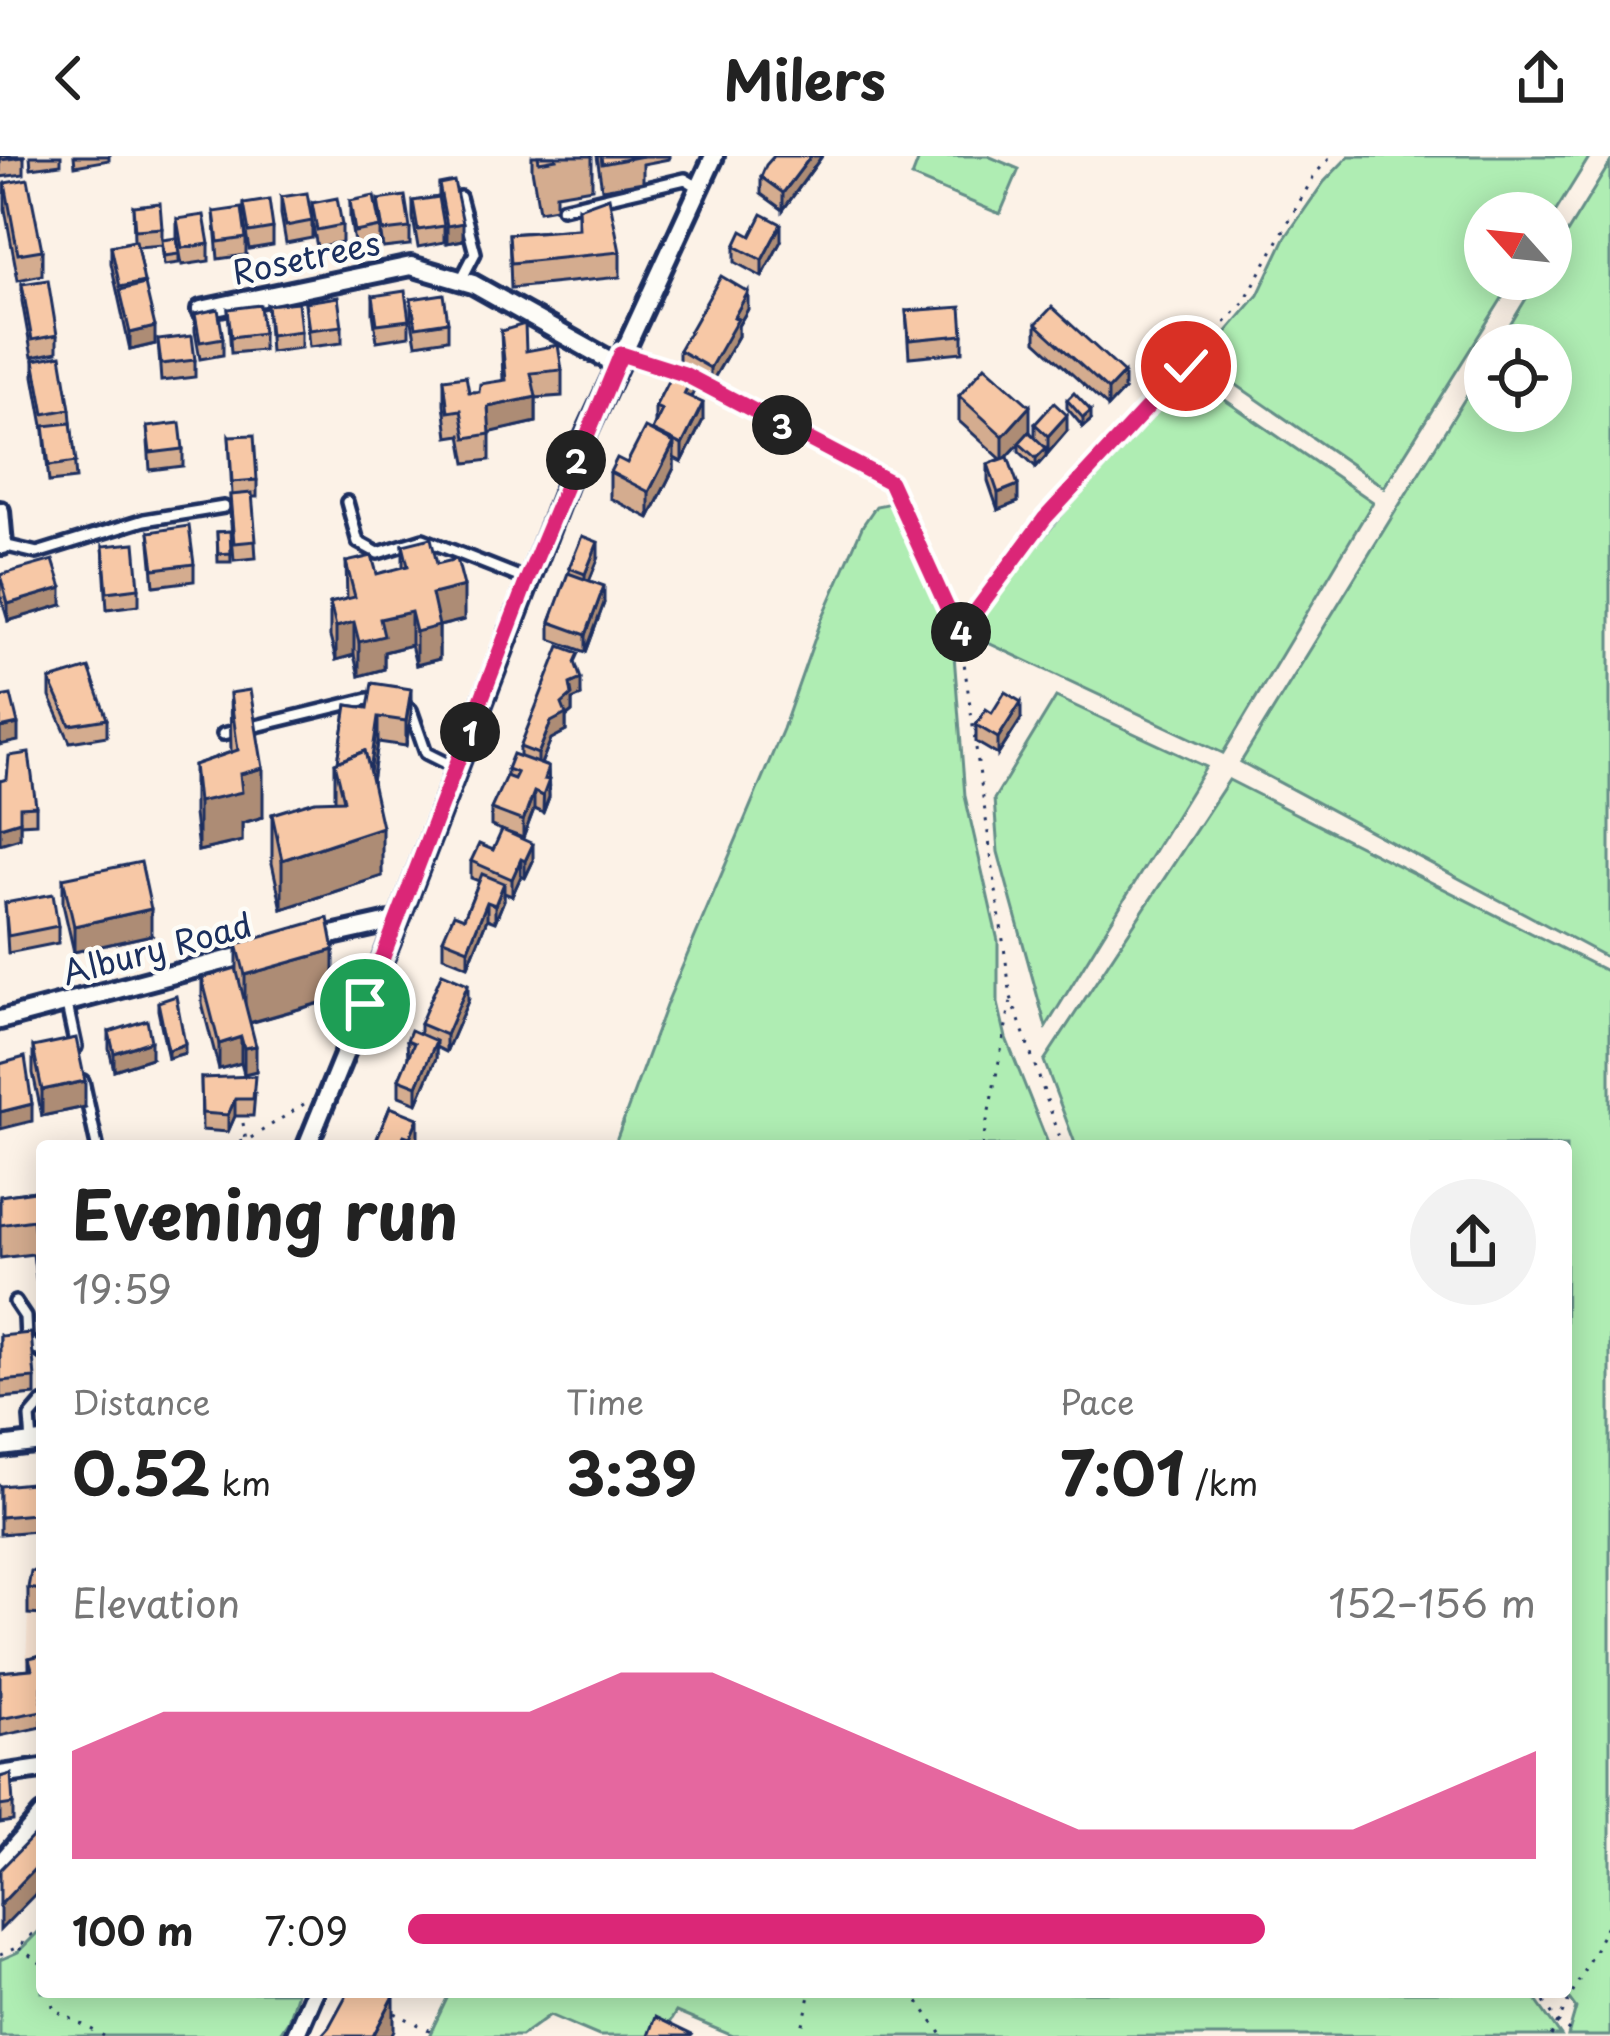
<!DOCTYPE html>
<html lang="en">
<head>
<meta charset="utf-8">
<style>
	:root { --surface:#fff; --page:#f2f2f2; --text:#222; --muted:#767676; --accent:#db2777 }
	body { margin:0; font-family:"Playpen Sans",sans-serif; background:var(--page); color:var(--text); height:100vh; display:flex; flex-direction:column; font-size:45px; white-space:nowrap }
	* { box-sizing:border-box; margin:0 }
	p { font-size:39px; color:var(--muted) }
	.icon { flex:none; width:66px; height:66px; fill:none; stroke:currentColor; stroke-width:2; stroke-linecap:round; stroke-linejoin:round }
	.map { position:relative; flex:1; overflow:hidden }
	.panel { position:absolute; left:36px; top:984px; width:1536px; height:858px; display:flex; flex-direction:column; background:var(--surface); border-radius:12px; box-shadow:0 6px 30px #0003 }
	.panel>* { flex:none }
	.needle { width:78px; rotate:297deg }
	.fabs { position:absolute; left:1464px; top:36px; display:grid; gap:24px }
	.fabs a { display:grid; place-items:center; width:108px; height:108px; border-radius:50%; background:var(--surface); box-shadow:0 6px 30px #0003; font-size:60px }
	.pin { position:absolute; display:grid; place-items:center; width:102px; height:102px; color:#fff; margin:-51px; border:6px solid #fff; border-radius:50%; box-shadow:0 3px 12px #0007 }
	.km { position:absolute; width:60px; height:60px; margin:-30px; border-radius:50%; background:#222; color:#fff; font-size:33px; line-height:60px; text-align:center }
	.round { display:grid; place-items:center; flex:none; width:126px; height:126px; border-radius:63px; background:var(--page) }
	.summary { display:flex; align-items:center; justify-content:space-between; height:204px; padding:0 36px }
	h1 { font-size:66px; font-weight:700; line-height:90px }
	.metrics { display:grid; grid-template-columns:repeat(3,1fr); gap:18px; height:204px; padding:12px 36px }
	.metrics div { display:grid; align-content:center }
	.metrics b { font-size:60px; font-weight:700 }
	.metrics small { font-size:33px; font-weight:400 }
	.metrics p { font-size:33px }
	.chart { height:336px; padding:24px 36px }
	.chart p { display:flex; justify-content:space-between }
	.chart svg { width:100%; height:216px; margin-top:12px; fill:var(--accent); opacity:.7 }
	ul { padding:0 36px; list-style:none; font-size:39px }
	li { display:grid; grid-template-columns:192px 144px 1fr; align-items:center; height:90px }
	li i { height:30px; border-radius:15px; background:var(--accent) }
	header { display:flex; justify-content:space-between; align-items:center; height:156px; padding:0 36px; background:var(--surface); font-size:54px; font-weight:700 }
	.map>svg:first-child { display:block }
	.built { fill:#fae5d4 }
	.green { fill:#afedb3; stroke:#658e88; stroke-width:3 }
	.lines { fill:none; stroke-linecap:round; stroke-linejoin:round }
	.lane-casing { stroke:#1b2f5e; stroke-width:18 }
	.street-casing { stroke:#1b2f5e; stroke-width:26 }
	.path { stroke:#1b2f5e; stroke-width:3; stroke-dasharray:3 9; stroke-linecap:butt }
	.lane { stroke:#fdfcf7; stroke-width:9 }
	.street { stroke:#fdfcf7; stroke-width:16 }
	.wall { fill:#d4ac8f; stroke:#1b2f5e; stroke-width:3 }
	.shaded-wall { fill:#ad8c74; stroke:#1b2f5e; stroke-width:3 }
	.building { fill:#f7c8a6; stroke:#1b2f5e; stroke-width:3 }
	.route-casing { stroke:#fff; stroke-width:24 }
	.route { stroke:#db2777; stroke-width:15 }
	.labels { text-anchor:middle; stroke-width:9; stroke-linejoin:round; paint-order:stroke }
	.street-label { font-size:33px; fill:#1b2f5e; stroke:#fdfcf7 }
</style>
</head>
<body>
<header><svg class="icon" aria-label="back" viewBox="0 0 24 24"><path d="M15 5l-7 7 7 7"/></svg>Milers<svg class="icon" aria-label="share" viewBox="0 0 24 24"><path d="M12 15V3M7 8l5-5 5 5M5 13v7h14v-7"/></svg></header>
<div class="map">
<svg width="1610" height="1880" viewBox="0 0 1610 1880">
	<rect width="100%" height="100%" fill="#fcf2e7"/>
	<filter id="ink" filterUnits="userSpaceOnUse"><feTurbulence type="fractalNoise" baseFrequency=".00833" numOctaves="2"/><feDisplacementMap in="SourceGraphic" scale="24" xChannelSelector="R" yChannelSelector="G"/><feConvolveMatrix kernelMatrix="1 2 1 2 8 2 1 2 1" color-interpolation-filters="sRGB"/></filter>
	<g filter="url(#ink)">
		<path class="built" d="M28,1458L42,1460V1507L26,1509Z"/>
		<g class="green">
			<path d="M920,0H988L1019,13L1000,58L912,21Z"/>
			<path d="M1349,0H1590L1551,63V57H1485V123H1514L1384,331L1202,205L1258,139L1285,82L1324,26Z"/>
			<path d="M1610,7V803L1241,606L1485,210V255H1551V189H1498L1538,123H1551V103Z"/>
			<path d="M1190,220L1373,346L1223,597L982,484V456L1069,350Z"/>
			<path d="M892,347L946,450L952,473L965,640L998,785V847L1006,882L1049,990H614L667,847L783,573L821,465L863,369L876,350Z"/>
			<path d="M1056,541L1206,611L1046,871L998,696L994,643Z"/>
			<path d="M1229,624L1610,817V1880H1568L1576,1852L1564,1836L1566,990H1076L1044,905Z"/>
			<path d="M42,1772V1836H297L288,1865L278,1880H0V1804L18,1796Z"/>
			<path d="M450,1836H1530L1561,1880H733L676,1856L661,1880H599L550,1859L521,1880H429Z"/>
		</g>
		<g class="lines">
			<defs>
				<g id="lane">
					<path d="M460,41L475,97L461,124"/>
					<path d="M562,52L685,23L700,32"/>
					<path d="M621,198L684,218L852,306"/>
					<path d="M347,346L358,386L378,397L423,383L527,424"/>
					<path d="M3,389L37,397L144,364L224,351"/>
					<path d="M404,550L411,554L426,597L456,612"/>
					<path d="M223,578L368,543L381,546"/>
					<path d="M67,849L76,891"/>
					<path d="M83,925L97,990"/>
					<path d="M15,1146L25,1161L26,1183L42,1197"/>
					<path d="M32,1287L30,1261L42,1247"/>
				</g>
				<g id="street">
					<path d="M201,154L411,110L473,128L616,208"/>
					<path d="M0,355L3,389H0"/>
					<path d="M309,784L399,764"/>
					<path d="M0,864L254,797"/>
					<path d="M307,990L399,764L584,283L714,0"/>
					<path d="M0,1291L42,1286"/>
					<path d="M0,1619L42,1613"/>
					<path d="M0,1708L42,1659"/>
					<path d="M295,1880L314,1836"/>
				</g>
			</defs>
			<use href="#lane" class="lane-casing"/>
			<use href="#street" class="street-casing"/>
			<g class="path">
				<path d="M864,312L890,326L960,478L1011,841L1063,990"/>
				<path d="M961,477L1045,362L1244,146L1315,18L1332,0"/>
				<path d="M243,967L246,985L304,948"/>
				<path d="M229,990L244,985"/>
				<path d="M982,990L1011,845"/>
				<path d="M19,1792L42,1808"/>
				<path d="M0,1799L18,1791L42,1769"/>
				<path d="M52,1836L53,1853L104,1880"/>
				<path d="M911,1836L943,1880"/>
				<path d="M1537,1836L1558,1866L1575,1880"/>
				<path d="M395,1857L431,1875"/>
				<path d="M800,1880L811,1836"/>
				<path d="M1551,1880L1610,1763"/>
			</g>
			<use href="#lane" class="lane"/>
			<use href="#street" class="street"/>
		</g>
		<g class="wall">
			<path d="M0,0H24V18L0,21Z"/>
			<path d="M30,0H61V8L31,12Z"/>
			<path d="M74,0H109V4L75,10Z"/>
			<path d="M532,0H592V32L556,38V52L539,55L532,13Z"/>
			<path d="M597,0H669V3L643,8V26L602,33Z"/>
			<path d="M822,0L783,54L761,38V21Z"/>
			<path d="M5,27L42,94V119L18,124L5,53Z"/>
			<path d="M439,28L463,84L447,87L444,70V86L418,91L413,62V45L439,41Z"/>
			<path d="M281,41L312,63V47L342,69V86L317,91L312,65V82L286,87L281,58Z"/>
			<path d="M378,44L410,72V89L383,92L380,72V88L355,93L350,62V45L378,61Z"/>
			<path d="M244,48L273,72V89L249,93L244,65Z"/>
			<path d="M133,50L162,72V83L179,98V107L164,109L162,89L137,91L155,188L130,194L111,107V90L134,85Z"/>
			<path d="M578,52L620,96V121L511,132L509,78L578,73Z"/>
			<path d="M214,56L246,82V99L218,103Z"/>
			<path d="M177,63L209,88V105L182,109L177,80Z"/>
			<path d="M751,80L781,85L762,121L735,106V90Z"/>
			<path d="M22,128L57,179V196L32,201L22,145Z"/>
			<path d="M373,140L409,164V180L377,185L373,157Z"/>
			<path d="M411,143L448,166V183L416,188L411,160Z"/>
			<path d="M305,146L342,170V187L309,191Z"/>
			<path d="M267,149L301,175V192L270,196Z"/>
			<path d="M228,153L263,177V194L231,197Z"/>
			<path d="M748,153L738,170V180L710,229L694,219V235L691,241L703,264L682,306L674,302V312L649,362L610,342V316L627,307L652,276L655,267V251L679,211V194Z"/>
			<path d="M906,155L963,179V196L909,201Z"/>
			<path d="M195,158L223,182V199L200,203L195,175Z"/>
			<path d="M1036,168L1124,234L1108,251L1036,185Z"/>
			<path d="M501,175L526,195L562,214V240L536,242V266L490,276V304L466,307L461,279L448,281L444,248V223L469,236H479L503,224Z"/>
			<path d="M158,184L195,204V221L161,225Z"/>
			<path d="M34,204L70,253L76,323L49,326L44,275L34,220Z"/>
			<path d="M959,240L1030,276L1035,282V268L1067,275L1048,297L1046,295V300L1036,311L1019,295V288L1007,301L1018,346L998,354L988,325V308L1001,303L959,265Z"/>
			<path d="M1067,244L1091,264L1083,271L1067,252Z"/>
			<path d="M147,271L183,293V310L150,314Z"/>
			<path d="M229,280L257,324V341H252L256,402L234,404L230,356V339H232Z"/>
			<path d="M230,375L231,406H218L217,376Z"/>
			<path d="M149,376L194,408V425L154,430Z"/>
			<path d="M403,389L437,408L464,464L439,470V503L416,509L411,489L384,496V513L359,520L354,499L336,504L330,481V447L347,443L346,406L377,418L403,412Z"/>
			<path d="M103,390L139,432V449L107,453Z"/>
			<path d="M598,403L589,425L604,447L586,496L550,483V466L569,418V412Z"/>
			<path d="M0,419L62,449L8,465L0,438Z"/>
			<path d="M578,515L581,540L572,544V556L566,561V575L551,583L541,608L548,611L549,641L543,657L534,653L523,682L491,670V653L507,621V613L520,600V591Z"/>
			<path d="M50,524L107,563V580L70,586L50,541Z"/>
			<path d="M230,537L263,661L242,667V685L198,695L194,658V609L231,596Z"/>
			<path d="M347,549L411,558L406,590L378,586L372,625L382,720L282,753L272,707V658L335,645V607L338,606Z"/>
			<path d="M992,557L1021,563L998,599L976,586V569Z"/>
			<path d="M0,625L36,650V667L20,668V682Z"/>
			<path d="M493,694L533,705L525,722L521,720L512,740L504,737V744L495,766L487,763L468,810L443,800V783L464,762L479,725L471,722V705Z"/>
			<path d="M63,722L151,779L74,796L63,748Z"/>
			<path d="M5,747L58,770V787L8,797Z"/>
			<path d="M237,788L334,843L250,867L256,915L244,918L241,907L219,913L202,848V822L237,817Z"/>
			<path d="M468,845L446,896L436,891V902L417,947L399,940V923L408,902L407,884L420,878V868Z"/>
			<path d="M158,846L185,897L168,902L158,854Z"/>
			<path d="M109,876L151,902L114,914L109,893Z"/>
			<path d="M33,891L85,951L42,960L33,917Z"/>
			<path d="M201,922L255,937L253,960H235L228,976L202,974Z"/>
			<path d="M390,951L418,987L417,990H374Z"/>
			<path d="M42,1034V1171L33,1098L0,1102V1040Z"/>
			<path d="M0,1180L35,1222V1239L0,1242Z"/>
			<path d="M0,1330L35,1358V1375L0,1378Z"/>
			<path d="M42,1416V1459L28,1458V1432Z"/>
			<path d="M42,1499V1571L0,1580V1516L29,1513V1502Z"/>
			<path d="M0,1621L13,1648V1665L0,1667Z"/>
		</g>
		<g class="shaded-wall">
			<path d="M811,0H822L783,54V37Z"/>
			<path d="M463,67V84L447,87V70Z"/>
			<path d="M781,68V85L762,121V104Z"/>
			<path d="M748,136V153L738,170V180L710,229V212L734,161Z"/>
			<path d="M155,171V188L130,194V177Z"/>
			<path d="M1124,217V234L1108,251V234Z"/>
			<path d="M694,218V235L684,255V238Z"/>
			<path d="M536,241V266L488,277V251Z"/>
			<path d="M703,247V264L682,306V289Z"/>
			<path d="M1030,250V276L1003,305V280Z"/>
			<path d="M1091,255V264L1083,271V262Z"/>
			<path d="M1067,259V275L1048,297V280Z"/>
			<path d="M674,287V312L649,362V336Z"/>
			<path d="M1046,292V300L1036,311V302Z"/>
			<path d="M1018,329V346L998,354V337Z"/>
			<path d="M598,386V403L585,435V418Z"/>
			<path d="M464,430V464L439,470V503L416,509V476L432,438Z"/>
			<path d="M604,430V447L586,496V479Z"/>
			<path d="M62,432V449L8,465V448Z"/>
			<path d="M411,456V489L384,496V513L359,520V486L380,463Z"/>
			<path d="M354,466V499L336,504V471Z"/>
			<path d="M581,523V540L572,544V556L566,561V575L551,583L538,615V598L551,566L570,528Z"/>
			<path d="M411,533V558L406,590V565Z"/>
			<path d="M1021,546V563L998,599V582Z"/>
			<path d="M378,561V586L370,640V615Z"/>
			<path d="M18,568V585L0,589V572Z"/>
			<path d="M548,611L549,641L543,657L544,623Z"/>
			<path d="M263,612V661L242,667V685L198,695V646L240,618Z"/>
			<path d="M534,636V653L523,682V665Z"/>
			<path d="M20,665V682L0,688V671Z"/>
			<path d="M382,671V720L282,753V704Z"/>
			<path d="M533,688V705L525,722V705Z"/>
			<path d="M521,703V720L512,740V723Z"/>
			<path d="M504,727V744L495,766V749Z"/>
			<path d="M487,746V763L468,810V793Z"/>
			<path d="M151,753V779L74,796V770Z"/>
			<path d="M334,794V843L245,868V819Z"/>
			<path d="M468,828V845L446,896V879Z"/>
			<path d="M241,881V907L219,913V888Z"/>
			<path d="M151,885V902L114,914V897Z"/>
			<path d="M436,885V902L417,947V930Z"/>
			<path d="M185,888V897L168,902V894Z"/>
			<path d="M256,890V915L244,918V892Z"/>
			<path d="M85,925V951L42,960V934Z"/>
			<path d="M235,943V960L228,976V959Z"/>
			<path d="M32,948V965L0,973V956Z"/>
			<path d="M418,962V987L417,990H410V981Z"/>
			<path d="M42,1705V1731L0,1774V1749Z"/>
			<path d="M394,1840V1874L391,1880H373Z"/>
		</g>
		<g class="building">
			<path d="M0,0H24V1L0,4Z"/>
			<path d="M538,0H555L556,3L539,6Z"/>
			<path d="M601,0H643L602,8Z"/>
			<path d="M774,0H811L783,37L761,21L766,9Z"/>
			<path d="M28,23L42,94L18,98L5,27Z"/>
			<path d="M454,25L463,67L447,70L439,28Z"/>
			<path d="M307,37L312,65L286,70L281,41Z"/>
			<path d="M374,40L380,71L355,76L350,45Z"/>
			<path d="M405,40L410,72L383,75L378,44Z"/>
			<path d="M439,41L444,70L418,74L413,45Z"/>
			<path d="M609,41L620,96L511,107L509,78L579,73L578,52Z"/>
			<path d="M337,42L342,69L317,74L312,47Z"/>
			<path d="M269,44L273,72L249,76L244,48Z"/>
			<path d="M160,47L162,72L135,74L133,50Z"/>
			<path d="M242,52L246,82L218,86L214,56Z"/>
			<path d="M762,58L781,68L762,104L735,90L742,75L751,80Z"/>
			<path d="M204,59L209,88L182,92L177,63Z"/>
			<path d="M177,82L179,98L164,100L162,84Z"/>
			<path d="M136,85L144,126L120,131L111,90Z"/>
			<path d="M721,120L748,136L734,161L738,163L710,212L679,194Z"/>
			<path d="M48,124L57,179L32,184L22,128Z"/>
			<path d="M145,128L155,171L130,177L120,134Z"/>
			<path d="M405,135L409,164L377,168L373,140Z"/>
			<path d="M444,138L448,166L416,171L411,143Z"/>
			<path d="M338,141L342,170L309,174L305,146Z"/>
			<path d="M298,146L301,175L270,179L267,149Z"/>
			<path d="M260,149L263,177L231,181L228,153Z"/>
			<path d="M961,151L963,179L909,184L906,155Z"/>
			<path d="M1052,151L1124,217L1108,234L1036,168Z"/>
			<path d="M218,153L223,182L200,186L195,158Z"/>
			<path d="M525,168L526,195L558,189L562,214L531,217L536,241L488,251L490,278L466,282L461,254L448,256L444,223L466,220L469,236H479L480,228L506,224L501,175Z"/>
			<path d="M192,180L195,204L161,208L158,184Z"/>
			<path d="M61,199L70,253L44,258L34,204Z"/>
			<path d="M676,209L694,218L684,238L703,247L682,289L652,274L662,254L655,251Z"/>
			<path d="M985,210L1030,250L1003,280L959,240Z"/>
			<path d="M1074,237L1091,255L1083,262L1067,244Z"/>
			<path d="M1054,247L1067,259L1048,280L1035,268Z"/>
			<path d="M71,267L76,306L49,310L44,270Z"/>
			<path d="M180,267L183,293L150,297L147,271Z"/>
			<path d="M645,272L674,287L649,336L610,316L617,302L627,307Z"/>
			<path d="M1029,276L1046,292L1036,302L1019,287Z"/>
			<path d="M254,279L257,324L232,326L229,280Z"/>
			<path d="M1008,301L1018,329L998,337L988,308Z"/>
			<path d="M252,337L256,385L234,387L230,339Z"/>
			<path d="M189,370L194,408L154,413L149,376Z"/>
			<path d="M230,375L231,397L218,398L217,376Z"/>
			<path d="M582,380L598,386L585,418L569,412Z"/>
			<path d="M431,382L437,408L457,403L464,430L432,438L439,470L416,476L411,456L380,463L384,480L359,486L354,466L336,471L330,447L355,441L346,406L372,400L377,418L408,410L403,389Z"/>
			<path d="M135,387L139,432L107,436L103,390Z"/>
			<path d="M53,404L62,432L8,448L0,419Z"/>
			<path d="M568,417L604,430L586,479L550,466Z"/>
			<path d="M560,490L579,497L575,506L581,523L570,528L572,539L562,548L566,558L551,566L538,598L520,591Z"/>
			<path d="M89,512L107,563L70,569L50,524Z"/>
			<path d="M372,527L411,533L406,565L378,561L370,615L365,595L338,606L347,549L368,552Z"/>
			<path d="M250,534L263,612L240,618L242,636L198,646L194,609L238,594L230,537Z"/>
			<path d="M1005,536L1021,546L998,582L976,569L986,553L992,557Z"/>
			<path d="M11,539L18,568L0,572V541Z"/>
			<path d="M365,595L382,671L282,704L272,658L315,645L344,644L335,607Z"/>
			<path d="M29,597L36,650L20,651V665L0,671V625L7,623L9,600Z"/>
			<path d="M513,598L548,611L544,623L549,624L543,640L534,636L523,665L491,653L506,620L514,623L517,617L507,613Z"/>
			<path d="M502,674L533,688L525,705L521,703L512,723L471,705L479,688L493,694Z"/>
			<path d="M141,706L151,753L74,770L63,722Z"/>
			<path d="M482,718L504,727L495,749L487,746L468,793L443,783L454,758L464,762Z"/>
			<path d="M53,738L58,770L8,780L5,747Z"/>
			<path d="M328,762L334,794L245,819L237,788Z"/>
			<path d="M236,812L256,890L244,892L241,881L219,888L202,822Z"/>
			<path d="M442,817L468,828L446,879L420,868Z"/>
			<path d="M176,840L185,888L168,894L158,846Z"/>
			<path d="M147,864L151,885L114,897L109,876Z"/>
			<path d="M411,874L436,885L417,930L399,923L414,887L407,884Z"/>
			<path d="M76,882L85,925L42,934L33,891Z"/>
			<path d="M25,901L32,948L0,956V908Z"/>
			<path d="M255,920L253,943H235L228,959L202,957L201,922Z"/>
			<path d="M390,951L418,962L410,981L404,979L399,990H374Z"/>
			<path d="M42,1034V1137L33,1064L0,1069V1040Z"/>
			<path d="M31,1177L35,1222L0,1225V1180Z"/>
			<path d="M32,1327L35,1358L0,1361V1330Z"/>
			<path d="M31,1415L42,1416V1434L28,1432Z"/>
			<path d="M42,1499V1555L0,1563V1516L32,1513L29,1502Z"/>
			<path d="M11,1618L13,1648L0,1650V1621Z"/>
			<path d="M42,1671V1705L0,1749V1714Z"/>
			<path d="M348,1836H387L394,1840L373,1880H321L329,1871Z"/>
			<path d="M655,1861L692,1879L691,1880H648Z"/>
		</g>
	</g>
	<g class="lines" filter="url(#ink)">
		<defs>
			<path id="route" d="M365,848L527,424L621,198L684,218L890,326L959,478L1045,362L1186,210"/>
		</defs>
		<use href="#route" class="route-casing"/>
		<use href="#route" class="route"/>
	</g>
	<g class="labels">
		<g class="street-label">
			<text transform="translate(306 102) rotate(-12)" y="12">Rosetrees</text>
			<text transform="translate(157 793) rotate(-15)" y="12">Albury Road</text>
		</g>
	</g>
</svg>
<div class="fabs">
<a><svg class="needle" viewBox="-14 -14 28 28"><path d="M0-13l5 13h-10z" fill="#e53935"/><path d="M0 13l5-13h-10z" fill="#767676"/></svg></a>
<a><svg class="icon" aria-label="locate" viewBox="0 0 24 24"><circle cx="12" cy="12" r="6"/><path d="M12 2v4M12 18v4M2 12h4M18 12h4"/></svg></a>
</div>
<div class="pin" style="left:365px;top:848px;background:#1e9e55"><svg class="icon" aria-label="arrive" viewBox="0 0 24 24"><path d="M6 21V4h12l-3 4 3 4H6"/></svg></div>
<div class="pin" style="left:1186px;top:210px;background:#d93025"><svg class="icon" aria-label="check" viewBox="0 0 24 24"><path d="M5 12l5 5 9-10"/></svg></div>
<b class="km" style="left:470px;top:576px">1</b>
<b class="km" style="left:576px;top:304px">2</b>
<b class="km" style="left:782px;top:269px">3</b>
<b class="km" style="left:961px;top:476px">4</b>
<section class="panel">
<div class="summary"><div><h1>Evening run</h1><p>19:59</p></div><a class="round"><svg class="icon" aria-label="share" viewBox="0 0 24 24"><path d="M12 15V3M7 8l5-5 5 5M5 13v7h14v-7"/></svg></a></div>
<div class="metrics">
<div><p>Distance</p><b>0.52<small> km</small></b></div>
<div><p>Time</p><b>3:39</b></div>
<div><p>Pace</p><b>7:01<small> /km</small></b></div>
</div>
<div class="chart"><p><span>Elevation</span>152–156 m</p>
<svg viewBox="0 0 160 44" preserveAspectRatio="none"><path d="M0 44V22L10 14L20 14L30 14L40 14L50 14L60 6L70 6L80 14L90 22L100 30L110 38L120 38L130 38L140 38L150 30L160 22V44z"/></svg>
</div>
<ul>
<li><b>100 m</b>7:09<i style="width:76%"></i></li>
</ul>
</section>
</div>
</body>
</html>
